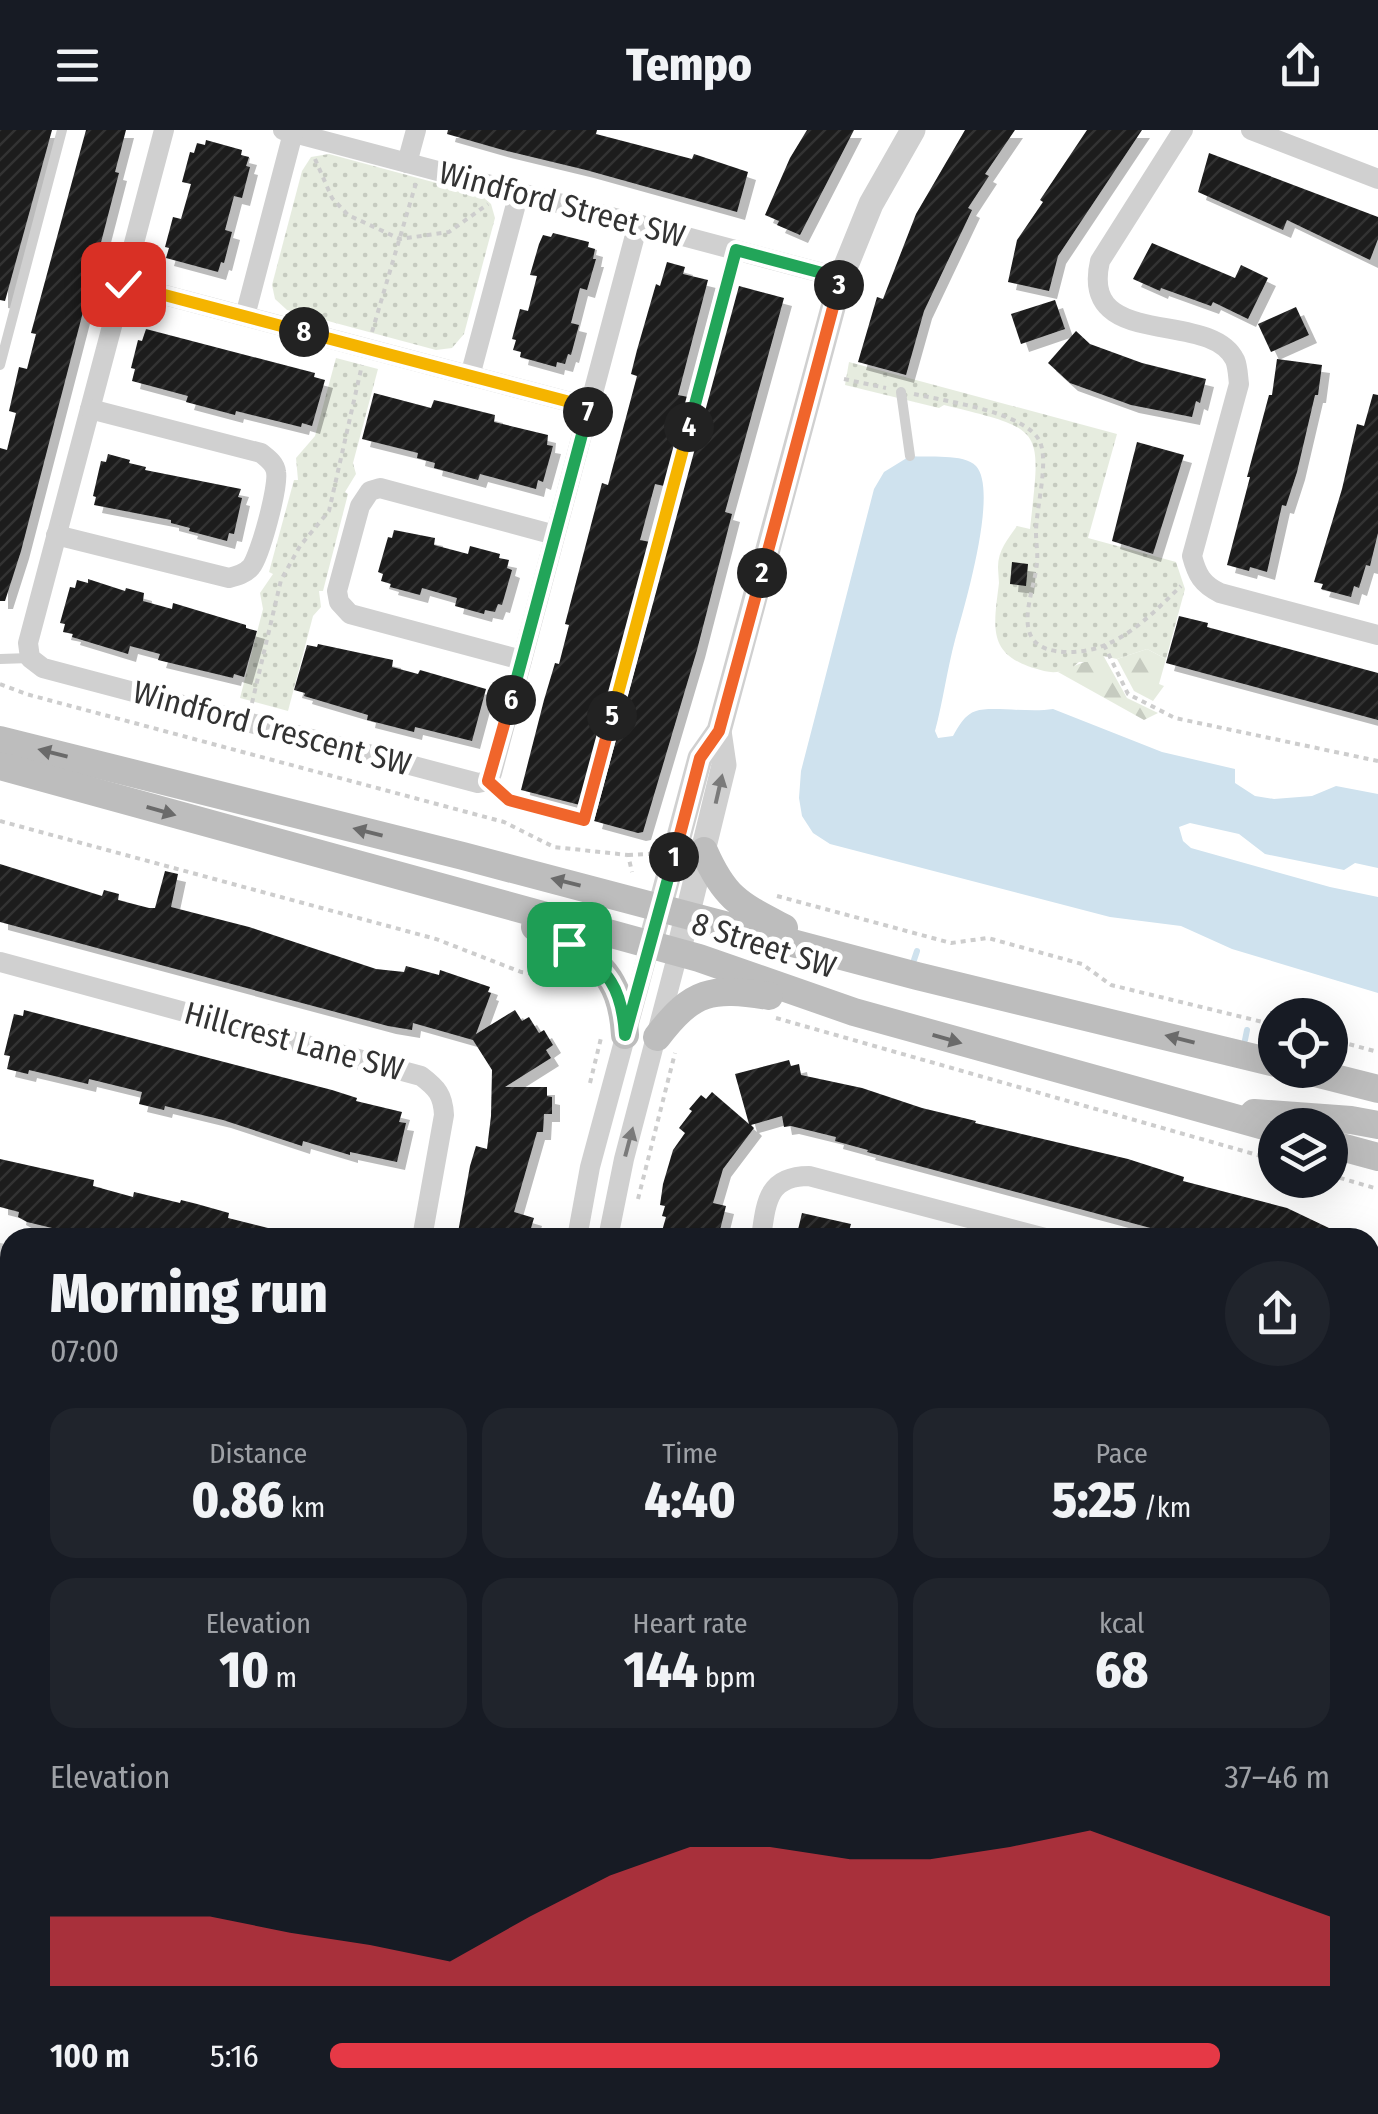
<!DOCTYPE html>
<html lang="en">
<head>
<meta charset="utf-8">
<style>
	:root { --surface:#171b24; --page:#20242c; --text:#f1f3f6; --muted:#9ea1a6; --accent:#e63946 }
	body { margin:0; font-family:"Fira Sans Condensed",sans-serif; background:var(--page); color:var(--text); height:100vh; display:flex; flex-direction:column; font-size:38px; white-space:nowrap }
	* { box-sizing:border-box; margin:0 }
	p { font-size:32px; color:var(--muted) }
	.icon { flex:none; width:55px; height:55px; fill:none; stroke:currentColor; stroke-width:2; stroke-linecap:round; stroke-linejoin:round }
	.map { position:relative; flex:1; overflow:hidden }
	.side { position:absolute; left:0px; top:1098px; width:1380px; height:888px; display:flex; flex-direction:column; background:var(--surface); border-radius:30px 30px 0 0; box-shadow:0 10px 40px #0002 }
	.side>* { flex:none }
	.buttons { position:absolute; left:1258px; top:868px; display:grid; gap:20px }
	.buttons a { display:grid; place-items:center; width:90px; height:90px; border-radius:50%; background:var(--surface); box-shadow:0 10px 40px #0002; font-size:50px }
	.pin { position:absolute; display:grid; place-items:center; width:85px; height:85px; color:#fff; margin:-42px; border-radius:20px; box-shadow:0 5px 15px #0006 }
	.km { position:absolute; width:50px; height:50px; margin:-25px; border-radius:50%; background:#222; color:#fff; font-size:28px; line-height:50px; text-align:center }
	.round { display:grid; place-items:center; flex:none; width:105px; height:105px; border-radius:52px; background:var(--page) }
	.overview { display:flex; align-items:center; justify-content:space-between; height:170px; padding:0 50px }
	h1 { font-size:55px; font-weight:800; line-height:75px }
	.metrics { display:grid; grid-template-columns:repeat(3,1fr); gap:15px; height:170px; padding:10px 50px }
	.metrics div { display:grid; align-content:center; border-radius:25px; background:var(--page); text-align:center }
	.metrics b { font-size:50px; font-weight:800 }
	.metrics small { font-size:28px; font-weight:400 }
	.metrics p { font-size:28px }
	.chart { height:280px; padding:20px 50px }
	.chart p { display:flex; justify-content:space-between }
	.chart svg { width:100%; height:180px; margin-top:10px; fill:var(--accent); opacity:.7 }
	ul { padding:0 50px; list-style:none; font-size:32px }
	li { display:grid; grid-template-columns:160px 120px 1fr; align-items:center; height:75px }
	li i { height:25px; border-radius:12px; background:var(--accent) }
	header { display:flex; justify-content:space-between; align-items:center; height:130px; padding:0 50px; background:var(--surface); font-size:45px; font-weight:800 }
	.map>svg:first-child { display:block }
	.forest { fill:url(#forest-firs) }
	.park { fill:url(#park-dots) }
	.water { fill:#cfe2ee }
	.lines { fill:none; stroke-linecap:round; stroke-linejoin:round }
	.stream { stroke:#cfe2ee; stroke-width:6 }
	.building { fill:url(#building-hatch); filter:url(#shadow) }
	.path { stroke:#cdcdcd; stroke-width:4; stroke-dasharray:5 5; stroke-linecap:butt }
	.service { stroke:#d0d0d0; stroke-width:10 }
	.minor { stroke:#d0d0d0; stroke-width:20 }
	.tertiary { stroke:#d0d0d0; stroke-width:25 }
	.secondary { stroke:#bdbdbd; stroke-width:28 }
	.oneway { fill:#6a6a6a }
	.oneway2 { fill:#7a7a7a }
	.split-1-casing { stroke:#fff; stroke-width:20 }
	.split-2-casing { stroke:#fff; stroke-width:20 }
	.split-3-casing { stroke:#fff; stroke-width:20 }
	.split-4-casing { stroke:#fff; stroke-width:20 }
	.split-5-casing { stroke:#fff; stroke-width:20 }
	.split-6-casing { stroke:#fff; stroke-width:20 }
	.split-7-casing { stroke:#fff; stroke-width:20 }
	.split-8-casing { stroke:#fff; stroke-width:20 }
	.split-9-casing { stroke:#fff; stroke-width:20 }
	.split-1 { stroke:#22a559; stroke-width:12 }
	.split-2 { stroke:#f0652b; stroke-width:12 }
	.split-3 { stroke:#f0652b; stroke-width:12 }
	.split-4 { stroke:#22a559; stroke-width:12 }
	.split-5 { stroke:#f5b400; stroke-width:12 }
	.split-6 { stroke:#f0652b; stroke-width:12 }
	.split-7 { stroke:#22a559; stroke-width:12 }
	.split-8 { stroke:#f5b400; stroke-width:12 }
	.split-9 { stroke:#f5b400; stroke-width:12 }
	.labels { text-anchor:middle; stroke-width:10; stroke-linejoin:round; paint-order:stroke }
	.street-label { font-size:32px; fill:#333; stroke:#fff }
</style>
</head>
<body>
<header><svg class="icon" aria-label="menu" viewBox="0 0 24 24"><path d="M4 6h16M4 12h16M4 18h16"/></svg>Tempo<svg class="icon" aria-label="share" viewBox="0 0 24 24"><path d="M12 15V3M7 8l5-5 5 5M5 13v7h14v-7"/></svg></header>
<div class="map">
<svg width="1378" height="1984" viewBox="0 0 1378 1984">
	<defs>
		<pattern id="forest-firs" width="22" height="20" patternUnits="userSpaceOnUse" patternTransform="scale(2.5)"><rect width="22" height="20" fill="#e6ecdf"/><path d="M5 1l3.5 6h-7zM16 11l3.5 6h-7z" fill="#c6cbc0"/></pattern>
		<pattern id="park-dots" width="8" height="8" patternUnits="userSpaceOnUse" patternTransform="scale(2.5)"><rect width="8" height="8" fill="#e6ecdf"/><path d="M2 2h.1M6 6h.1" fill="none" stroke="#c6cbc0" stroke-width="1.8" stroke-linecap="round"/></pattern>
		<pattern id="building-hatch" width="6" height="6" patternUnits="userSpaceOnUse" patternTransform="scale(2.5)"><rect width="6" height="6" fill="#1a1a1a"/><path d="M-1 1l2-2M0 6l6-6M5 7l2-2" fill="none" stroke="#333"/></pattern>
		<filter id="shadow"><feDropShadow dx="8" dy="8" stdDeviation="0" flood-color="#0004"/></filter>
	</defs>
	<rect width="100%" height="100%" fill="#fff"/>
	<g class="forest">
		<path d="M1147,519L1166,529L1159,554L1164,556L1153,571L1134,561L1117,529Z"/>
		<path d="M1103,525L1127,568L1158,583L1144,590L1058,542Z"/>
	</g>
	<g class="park">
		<path d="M329,24L481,65L491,74L495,88L464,204L452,218L436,220L287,180L275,169L272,155L302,41L311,27Z"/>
		<path d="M336,228L378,239L353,333L356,344L345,362L348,364L323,461H319L321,477L313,486L288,581L240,568L263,479L260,463L273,444L269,442L294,350H298L296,328L315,306Z"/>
		<path d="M849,232L1117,304L1088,408L1176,432L1185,459L1166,529L1147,519L1117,529L1103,526L1093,532H1079C1070,541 1056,544 1044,541C987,527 993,501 999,453C999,451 998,439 998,437C998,420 1008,409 1017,396L1030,399C1041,297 1046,300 944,275L939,278L845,255Z"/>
		<path d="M0,1544L10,1546V1643L0,1642Z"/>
		<path d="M662,1975H743L741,1984H664Z"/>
	</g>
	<path class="water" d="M910,326C928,328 964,323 976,336C999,361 964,478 955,510C947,540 943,571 935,601L938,608L953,606C958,597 965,584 976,581C990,576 1031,583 1053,579L1162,622L1235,639V653L1255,666L1274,669L1312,666L1336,656L1378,664V738L1355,733L1344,740L1265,724L1239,704L1190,693L1179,697L1183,711L1191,718L1330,757L1378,767V863L1232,819L1181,796L1110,787L830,714L813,703L802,686L799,668L801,641L874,359L884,342Z"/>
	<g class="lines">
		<g class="stream">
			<path d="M914,830L917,821"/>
			<path d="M1245,910L1247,900"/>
		</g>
	</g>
	<g class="building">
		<path d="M0,0H52L5,171L0,170Z"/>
		<path d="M86,0H126L115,42L119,43L21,421L5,471H0V318L7,320L16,283L9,281L19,237L27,239L36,204L31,203Z"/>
		<path d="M448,0H597L596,4L692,29L694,24L748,42L737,82L586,40L503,20L447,4Z"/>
		<path d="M807,0H854L800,105L777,95L779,91L765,85L790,28Z"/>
		<path d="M965,0H1015L985,44L989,46L968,78L972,80L924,181L906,245L858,232L877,167L883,169L916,84Z"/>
		<path d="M1087,0H1142L1058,126L1049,161L1008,152L1017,110L1043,72L1040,70Z"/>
		<path d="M206,10L242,20L241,25L249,27L246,36L250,37L242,68L234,66L225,100L232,102L224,133L221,132L218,142L166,128L169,118L165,117L173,87L181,89L191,54L182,52L190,22L194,23L197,13L205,15Z"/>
		<path d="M1209,23L1378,87V109L1370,130L1287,90L1283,100L1198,62Z"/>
		<path d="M553,103L589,112L588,117L595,119L593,129H596L587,160L580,158L571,193L579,195L571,225L568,224L565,234L557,232L556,237L520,227L521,222L513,220L516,210L512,209L520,179L528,181L537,146L530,145L539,114L543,105L551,107Z"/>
		<path d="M1152,113L1235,148L1241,135L1268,148L1248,189L1213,172L1211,176L1161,158L1160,161L1133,149Z"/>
		<path d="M667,132L685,137L683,144L708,150L678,265L688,267L664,356L655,354L640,410L650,412L580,675L521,660L544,570L555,533L559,534L569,495L565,494L602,353L608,355L637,246L631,244L637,220L656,154L660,156Z"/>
		<path d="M739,156L784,168L725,382L732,384L697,520L643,702L638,703L594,691Z"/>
		<path d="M1055,170L1065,199L1021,214L1011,184Z"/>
		<path d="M1296,177L1309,205L1271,222L1258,194Z"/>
		<path d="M146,199L315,243L314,247L325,250L312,296L302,293L301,297L236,281L235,285L186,272L188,266L132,251L135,239L131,238L138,210L142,211Z"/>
		<path d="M1076,201L1090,214L1142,233L1206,249L1200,273L1196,271L1192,287L1131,275L1070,253L1048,233Z"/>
		<path d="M1277,229L1322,235L1318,265H1315L1297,342L1286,376L1282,375L1267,442L1250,437L1249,441L1227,435L1250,347H1247L1269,265H1272Z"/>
		<path d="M374,263L431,278L434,270L451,274L495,285L494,292L548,305L547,315L553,316L543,352L538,350L536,359L480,344L478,350L434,338L435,333L417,328L418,323L362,309Z"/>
		<path d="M1373,264L1378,265V403L1370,436L1366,435L1359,458L1354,456L1351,467L1321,459L1323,454L1314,452L1342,359L1357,294L1364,296Z"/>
		<path d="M1137,312L1184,325L1153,424L1112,411Z"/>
		<path d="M108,324L130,330L129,333L146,337L145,340L241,359L238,367L242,368L234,404L229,403L227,411L189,401L190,398L171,393V390L94,375L96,367L93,366L101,331L106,332Z"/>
		<path d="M394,400L435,408L434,415L468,424L470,416L500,424L499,428L509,430L507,438L512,440L502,475L498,474L495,482L485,480L484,484L455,476L457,468L422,458L420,465L390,457L391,454L381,451L383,444L378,442L388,407L392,408Z"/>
		<path d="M1012,432L1028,434L1026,456L1010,454Z"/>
		<path d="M88,449L125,461L126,458L144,463L143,471L172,479L173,473L246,495V498L257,501L244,547L234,544L233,548L158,530L160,524L130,516L128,524L72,507L73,504L63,502L65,494L60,493L70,457L75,458L77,450L88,453Z"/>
		<path d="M1179,486L1208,493L1207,497L1378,543V590L1166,533Z"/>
		<path d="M318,514L393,530L392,537L418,544L420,540L486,559L472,611L415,597L414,602L367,590L368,585L304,566L305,563L294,560L307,515L317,517Z"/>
		<path d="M0,734L102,766L104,760L119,764L118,770L149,778H155L165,741L178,744L171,777L249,797L376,839L404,842L406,836L439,845L440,840L490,857L488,862L491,863L476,904L515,880L522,891L529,887L539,903L544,900L553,915L546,920L551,928L505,957H547V966L552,967V984H544L543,1002H537L514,1082L534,1088L528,1108H457L470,1036L476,1016L487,1019L491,986L492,940L473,910L413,893L412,900L388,896L0,792Z"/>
		<path d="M24,880L332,960L357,968L356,971L402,982L399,992L406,993L397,1032L350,1022V1025L303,1011L302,1016L223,990L165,976L164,980L139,974L142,962L89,949L88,954L29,940L28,944L7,939L10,926L4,925L14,884L23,886Z"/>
		<path d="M789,930L791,936L799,934L801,945L862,958L922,978L976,991L975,993L1128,1029L1184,1047L1183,1051L1287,1078L1350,1108H1172L1173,1104L867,1022L868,1020L835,1011L836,1007L791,996L784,997L782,986L751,995L754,998L723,1039L713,1073L726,1076L718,1108H660L666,1087L662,1086L665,1076L660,1075L663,1054L673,1020L685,1003L679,998L692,981L689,979L701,965L706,969L712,962L749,994L735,944Z"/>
		<path d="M0,1029L94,1050L93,1056L133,1067L134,1062L180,1073L181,1070L197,1074L229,1083L228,1088L284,1102L283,1108H94L27,1092L18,1087L19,1082L0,1077Z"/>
		<path d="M802,1083L851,1094L847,1108H796Z"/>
	</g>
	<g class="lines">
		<g class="path">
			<path d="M315,29L332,68L348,85L400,109L449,102L488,74"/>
			<path d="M372,202L416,53"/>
			<path d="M844,249L886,258"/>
			<path d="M914,264C944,271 1027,282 1040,312C1049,333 1036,378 1036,403C1036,413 1038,423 1037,433C1034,466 1005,520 1066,522C1115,524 1149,487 1181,456"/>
			<path d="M1104,515L1128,564L1175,588L1378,631"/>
			<path d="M0,554L26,564L504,692L554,717L628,725L632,742"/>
			<path d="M252,573L281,450L300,416L329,381L362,235"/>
			<path d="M0,691L436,809L521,842L573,847"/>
			<path d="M628,725L650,724"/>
			<path d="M777,766L951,813L988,808L1082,834L1111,855L1275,895"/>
			<path d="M776,888L1275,1030"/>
			<path d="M1330,909L1378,922"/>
			<path d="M590,953L601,908"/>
			<path d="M1330,1045L1378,1059"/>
			<path d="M638,1069L675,923"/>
			<path d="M0,1590L10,1592"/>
			<path d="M1370,1761L1378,1763"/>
			<path d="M1370,1845L1378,1813"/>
			<path d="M1370,1883L1377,1885"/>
			<path d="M698,1975L700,1984"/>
			<path d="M1334,1984L1336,1975"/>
		</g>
		<g class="service">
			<path d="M0,235L62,0"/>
			<path d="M901,262L910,326"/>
			<path d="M0,529L30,528"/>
			<path d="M488,651L509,670L585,690L736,120"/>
		</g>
		<g class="minor">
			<path d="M164,0L28,513L30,528L43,538L478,653L488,651L492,643L638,94"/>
			<path d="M283,0L841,148"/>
			<path d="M1183,0L1100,131C1079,222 1210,178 1235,230C1238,237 1238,247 1239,254L1192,426C1197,445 1202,454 1220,463L1378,505"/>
			<path d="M1251,0L1378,49"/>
			<path d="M407,33L416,0"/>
			<path d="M123,154L589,277"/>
			<path d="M245,186L293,3"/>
			<path d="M470,246L519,63"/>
			<path d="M56,405L229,448C237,446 245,444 251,437C260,426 279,356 276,342C275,333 267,328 261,323L90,279"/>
			<path d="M522,530L350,484L339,472L337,461L360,376L370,361L380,358L555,405"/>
			<path d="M0,832L421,946C437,958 443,965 444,985L422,1108"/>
			<path d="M577,1108L590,1037L650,815"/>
			<path d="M608,1108L624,1029L678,823"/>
			<path d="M761,1108C766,1073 767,1046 809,1046L1045,1108"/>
			<path d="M0,1123L10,1126"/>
			<path d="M1370,1227L1373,1246L1370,1284"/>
			<path d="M0,1414L10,1417"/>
			<path d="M0,1792L10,1793"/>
			<path d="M507,1984L526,1980"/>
			<path d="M866,1984L868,1975"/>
			<path d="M900,1984L902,1975"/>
			<path d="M1194,1984L1196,1975"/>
		</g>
		<g class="tertiary">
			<path d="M650,815L700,628L719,601L841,148L871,74L913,0"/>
			<path d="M678,823L724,635L719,601"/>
		</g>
		<g class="secondary">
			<path d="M0,610L463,726L917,846L1275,933"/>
			<path d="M0,636L699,828L854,882L1275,999"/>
			<path d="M704,721C725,769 740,775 784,798"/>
			<path d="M535,797C590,825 621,838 625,905"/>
			<path d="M657,907C693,860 711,857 769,866"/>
			<path d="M1303,940L1378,959"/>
			<path d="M1254,983L1351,990L1378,995"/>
			<path d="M1330,1014L1378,1027"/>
			<path d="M1372,1984L1378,1963"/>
		</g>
	</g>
	<defs><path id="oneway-solid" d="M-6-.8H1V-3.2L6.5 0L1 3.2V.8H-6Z" transform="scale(2.5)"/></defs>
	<g class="oneway">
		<use href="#oneway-solid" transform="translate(53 623) rotate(-166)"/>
		<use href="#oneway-solid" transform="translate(161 681) rotate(16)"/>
		<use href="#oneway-solid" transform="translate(368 702) rotate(-166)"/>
		<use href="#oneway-solid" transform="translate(566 752) rotate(-166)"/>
		<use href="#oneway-solid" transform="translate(947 909) rotate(16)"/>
		<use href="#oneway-solid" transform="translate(1180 909) rotate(-166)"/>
	</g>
	<g class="oneway2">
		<use href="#oneway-solid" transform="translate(719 659) rotate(-77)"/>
		<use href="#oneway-solid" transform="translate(629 1012) rotate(-75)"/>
	</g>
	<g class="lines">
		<defs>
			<path id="split-1" d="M569,814C609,840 622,858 625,905L674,727"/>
			<path id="split-2" d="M674,727L700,628L719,601L762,443"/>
			<path id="split-3" d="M762,443L839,155"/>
			<path id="split-4" d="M689,297L736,120L841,148L839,155"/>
			<path id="split-5" d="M612,586L689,297"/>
			<path id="split-6" d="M511,570L488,651L509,670L584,690L612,586"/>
			<path id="split-7" d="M511,570L588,282"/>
			<path id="split-8" d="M304,202L589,277L588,282"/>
			<path id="split-9" d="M123,154L304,202"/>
		</defs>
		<use href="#split-1" class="split-1-casing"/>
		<use href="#split-2" class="split-2-casing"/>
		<use href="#split-3" class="split-3-casing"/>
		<use href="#split-4" class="split-4-casing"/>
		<use href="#split-5" class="split-5-casing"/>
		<use href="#split-6" class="split-6-casing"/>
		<use href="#split-7" class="split-7-casing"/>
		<use href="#split-8" class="split-8-casing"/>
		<use href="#split-9" class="split-9-casing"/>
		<use href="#split-1" class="split-1"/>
		<use href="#split-2" class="split-2"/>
		<use href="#split-3" class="split-3"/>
		<use href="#split-4" class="split-4"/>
		<use href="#split-5" class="split-5"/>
		<use href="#split-6" class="split-6"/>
		<use href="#split-7" class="split-7"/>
		<use href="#split-8" class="split-8"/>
		<use href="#split-9" class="split-9"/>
	</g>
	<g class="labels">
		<g class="street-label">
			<text transform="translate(562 74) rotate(15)" y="11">Windford Street SW</text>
			<text transform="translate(272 598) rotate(15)" y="11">Windford Crescent SW</text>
			<text transform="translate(764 815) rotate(18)" y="11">8 Street SW</text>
			<text transform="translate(294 911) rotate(15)" y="11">Hillcrest Lane SW</text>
		</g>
	</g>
</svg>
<div class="buttons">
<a><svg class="icon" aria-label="locate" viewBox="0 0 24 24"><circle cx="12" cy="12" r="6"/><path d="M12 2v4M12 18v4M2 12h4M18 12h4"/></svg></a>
<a><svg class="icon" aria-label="layers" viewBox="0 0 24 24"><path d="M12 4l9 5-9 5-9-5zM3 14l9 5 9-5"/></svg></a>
</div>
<div class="pin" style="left:569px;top:814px;background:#1e9e55"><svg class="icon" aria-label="arrive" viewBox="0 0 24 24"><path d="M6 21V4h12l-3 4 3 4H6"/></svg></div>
<div class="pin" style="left:123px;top:154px;background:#d93025"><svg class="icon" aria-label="check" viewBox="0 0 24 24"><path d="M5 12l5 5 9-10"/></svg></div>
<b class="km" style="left:674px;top:727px">1</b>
<b class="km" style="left:762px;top:443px">2</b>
<b class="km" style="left:839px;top:155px">3</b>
<b class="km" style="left:689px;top:297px">4</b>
<b class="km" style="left:612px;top:586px">5</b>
<b class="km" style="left:511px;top:570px">6</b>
<b class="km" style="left:588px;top:282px">7</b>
<b class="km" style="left:304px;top:202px">8</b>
<section class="side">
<div class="overview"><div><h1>Morning run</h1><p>07:00</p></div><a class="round"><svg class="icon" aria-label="share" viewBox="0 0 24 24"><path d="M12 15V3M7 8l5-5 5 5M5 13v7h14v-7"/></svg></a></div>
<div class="metrics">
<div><p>Distance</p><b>0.86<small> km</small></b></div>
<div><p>Time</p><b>4:40</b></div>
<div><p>Pace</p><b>5:25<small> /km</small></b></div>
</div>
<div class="metrics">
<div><p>Elevation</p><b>10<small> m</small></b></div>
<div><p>Heart rate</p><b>144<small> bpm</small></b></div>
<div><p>kcal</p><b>68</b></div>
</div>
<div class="chart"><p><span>Elevation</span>37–46 m</p>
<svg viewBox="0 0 160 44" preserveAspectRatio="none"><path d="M0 44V27L10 27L20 27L30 31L40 34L50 38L60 27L70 17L80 10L90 10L100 13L110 13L120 10L130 6L140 13L150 20L160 27V44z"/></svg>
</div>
<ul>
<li><b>100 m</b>5:16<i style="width:89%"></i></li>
</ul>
</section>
</div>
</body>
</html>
